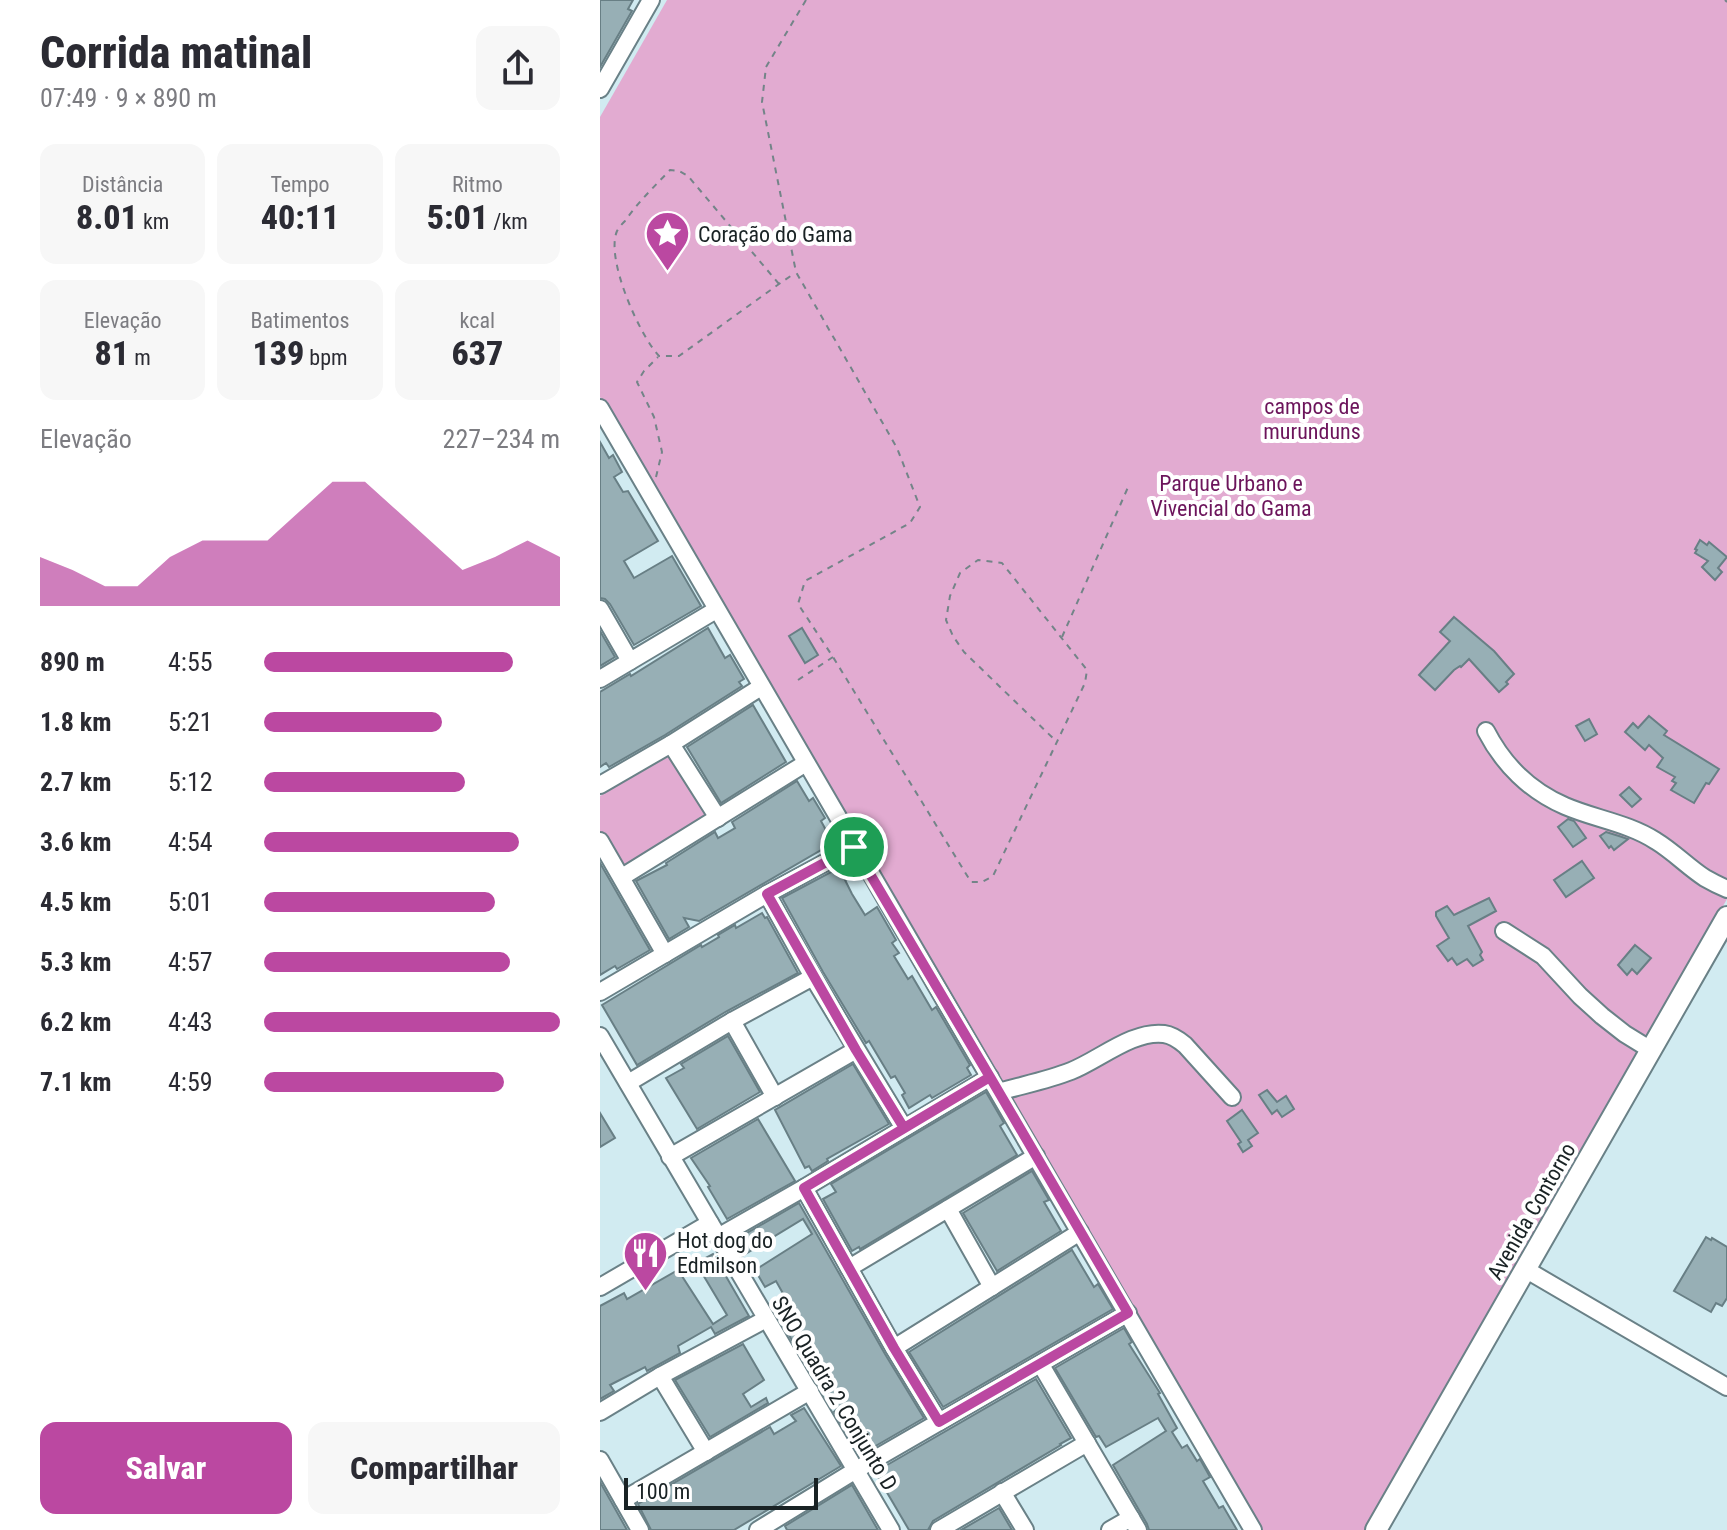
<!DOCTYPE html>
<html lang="pt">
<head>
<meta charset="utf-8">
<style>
	:root { --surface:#fff; --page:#f7f7f7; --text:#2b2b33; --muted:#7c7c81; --accent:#bb48a1 }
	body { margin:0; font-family:"Roboto Condensed",sans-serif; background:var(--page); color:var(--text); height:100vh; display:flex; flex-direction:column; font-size:30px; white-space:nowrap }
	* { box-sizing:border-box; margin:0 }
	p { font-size:26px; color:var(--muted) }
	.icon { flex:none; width:44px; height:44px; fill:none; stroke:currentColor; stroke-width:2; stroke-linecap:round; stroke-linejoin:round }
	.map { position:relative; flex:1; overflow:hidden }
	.panel { display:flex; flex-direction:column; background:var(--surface); width:600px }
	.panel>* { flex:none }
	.scale { position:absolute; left:24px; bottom:20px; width:194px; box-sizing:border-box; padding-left:8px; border:4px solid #192224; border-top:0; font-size:22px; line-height:28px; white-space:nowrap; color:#192224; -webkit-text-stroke:6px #fff; paint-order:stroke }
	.pin { position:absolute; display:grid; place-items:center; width:68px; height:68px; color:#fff; margin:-34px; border:4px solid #fff; border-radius:50%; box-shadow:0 2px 8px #0007 }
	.round { display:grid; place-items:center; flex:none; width:84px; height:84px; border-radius:16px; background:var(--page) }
	.summary { display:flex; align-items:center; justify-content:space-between; height:136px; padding:0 40px }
	h1 { font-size:44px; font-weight:800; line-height:60px }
	.figures { display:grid; grid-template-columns:repeat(3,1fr); gap:12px; height:136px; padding:8px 40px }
	.figures div { display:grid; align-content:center; border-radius:16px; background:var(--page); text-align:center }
	.figures b { font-size:34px; font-weight:800 }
	.figures small { font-size:22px; font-weight:400 }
	.figures p { font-size:22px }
	.chart { height:224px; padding:16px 40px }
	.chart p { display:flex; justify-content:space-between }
	.chart svg { width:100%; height:144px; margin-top:8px; fill:var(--accent); opacity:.7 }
	.cta { display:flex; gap:16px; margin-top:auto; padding:16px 40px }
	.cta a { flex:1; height:92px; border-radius:16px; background:var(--accent); color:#fff; font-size:32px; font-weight:800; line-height:92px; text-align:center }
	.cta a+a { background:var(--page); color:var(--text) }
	ul { padding:0 40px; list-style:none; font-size:26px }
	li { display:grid; grid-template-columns:128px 96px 1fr; align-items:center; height:60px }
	li i { height:20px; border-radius:10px; background:var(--accent) }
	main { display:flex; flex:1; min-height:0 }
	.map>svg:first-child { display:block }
	.green { fill:#e2abd1 }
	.building { fill:#97afb5; stroke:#687f85; stroke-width:2 }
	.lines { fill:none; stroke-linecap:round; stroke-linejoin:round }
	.minor-casing { stroke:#6a8187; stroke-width:20 }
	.major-casing { stroke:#6a8187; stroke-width:24 }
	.path { stroke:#738488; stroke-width:2; stroke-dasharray:6 6; stroke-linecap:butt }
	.minor { stroke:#fff; stroke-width:16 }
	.major { stroke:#fff; stroke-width:20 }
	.route-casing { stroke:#fff; stroke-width:16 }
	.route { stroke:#bb48a1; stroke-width:10 }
	.labels { text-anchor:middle; stroke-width:8; stroke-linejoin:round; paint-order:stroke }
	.poi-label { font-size:22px; fill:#192224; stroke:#fff; text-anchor:start }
	.park-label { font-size:22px; fill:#6c145b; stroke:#fff }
	.street-label { font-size:22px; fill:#192224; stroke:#fff }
</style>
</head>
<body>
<main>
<section class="panel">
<div class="summary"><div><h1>Corrida matinal</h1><p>07:49 · 9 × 890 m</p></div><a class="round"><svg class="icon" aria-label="share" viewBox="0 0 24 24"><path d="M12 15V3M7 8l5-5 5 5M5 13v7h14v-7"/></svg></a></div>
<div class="figures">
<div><p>Distância</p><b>8.01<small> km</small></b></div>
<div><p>Tempo</p><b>40:11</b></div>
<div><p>Ritmo</p><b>5:01<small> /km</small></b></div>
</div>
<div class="figures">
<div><p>Elevação</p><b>81<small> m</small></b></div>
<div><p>Batimentos</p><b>139<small> bpm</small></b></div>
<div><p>kcal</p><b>637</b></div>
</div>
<div class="chart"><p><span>Elevação</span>227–234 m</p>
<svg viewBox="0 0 160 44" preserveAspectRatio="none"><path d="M0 44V29L10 33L20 38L30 38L40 29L50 24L60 24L70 24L80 15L90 6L100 6L110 15L120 24L130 33L140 29L150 24L160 29V44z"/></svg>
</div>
<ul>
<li><b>890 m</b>4:55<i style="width:84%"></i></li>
<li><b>1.8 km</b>5:21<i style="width:60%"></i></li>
<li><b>2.7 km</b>5:12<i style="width:68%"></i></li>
<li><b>3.6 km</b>4:54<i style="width:86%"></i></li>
<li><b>4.5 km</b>5:01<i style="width:78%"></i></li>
<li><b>5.3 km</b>4:57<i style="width:83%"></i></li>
<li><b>6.2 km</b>4:43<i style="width:100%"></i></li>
<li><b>7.1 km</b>4:59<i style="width:81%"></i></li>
</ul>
<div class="cta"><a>Salvar</a><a>Compartilhar</a></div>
</section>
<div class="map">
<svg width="1127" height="1530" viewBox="0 0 1127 1530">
	<rect width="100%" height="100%" fill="#d1ebf1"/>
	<g class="green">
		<path d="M67,0H1127V899L768,1530H662L0,397V117Z"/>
		<path d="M71,755L111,819L25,872L0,833V796Z"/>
	</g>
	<g class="building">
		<path d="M0,0H33L28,9L32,11L0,67Z"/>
		<path d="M0,442L9,458L13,455L22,472L14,477L23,492L28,491L58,541L24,561L34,578L72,556L101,606L34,645L10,604L5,599L0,598Z"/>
		<path d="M1100,540L1107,545L1109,542L1127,557L1118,568L1122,572L1115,580L1102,567L1108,561L1095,553L1097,550L1095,549Z"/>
		<path d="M854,617L894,651L914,674L906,682L908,684L899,692L869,659L861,667L860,666L854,670L835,690L819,675L850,641L840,632Z"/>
		<path d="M108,628L125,658L130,655L144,679L139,682L142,686L65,735L9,767L6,763L0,767V692L30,674L31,676Z"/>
		<path d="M202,628L218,655L205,663L189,636Z"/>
		<path d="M0,631L15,657L0,666Z"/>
		<path d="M153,705L186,762L121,803L87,747Z"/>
		<path d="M1049,716L1067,731L1064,735L1119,769L1109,784L1106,783L1094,803L1071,790L1076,783L1072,781L1075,777L1057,767L1063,758L1049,745L1045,750L1025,732L1033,723L1038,728Z"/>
		<path d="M989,719L997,734L985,741L976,726Z"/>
		<path d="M197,781L209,801L213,798L225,818L221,821L233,843L99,921L84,918L89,927L69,939L36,881L67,865L66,863L115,832L118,838L135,828L132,822Z"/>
		<path d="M1029,787L1041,799L1032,807L1020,795Z"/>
		<path d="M968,819L974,821L986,838L973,847L958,827Z"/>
		<path d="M1006,832L1019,836L1028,839L1014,850L1011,846L1009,848L1000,836Z"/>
		<path d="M982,861L994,878L966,897L954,880Z"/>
		<path d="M0,863L50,950L17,969L15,966L0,975Z"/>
		<path d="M248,863L255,876L245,880L252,894L265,915L277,907L296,940L292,943L299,953L294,956L308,979L312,976L332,1010L336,1007L370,1065L367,1068L371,1075L332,1098L330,1095L309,1108L302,1095L305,1093L295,1076L291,1078L269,1041L266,1043L223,972L182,898Z"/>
		<path d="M889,898L896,911L868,926L882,952L880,955L883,960L873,966L867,959L857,965L852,958L848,961L837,946L849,938L836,916V912L847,906L854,915Z"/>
		<path d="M162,913L165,918L167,917L198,973L127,1011L37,1065L2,1005L101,945L102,947L119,937L118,935L135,925L136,928Z"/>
		<path d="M1035,945L1051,958L1037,974L1032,969L1027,975L1018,965Z"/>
		<path d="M128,1036L160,1092L97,1129L66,1078L84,1068L81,1064Z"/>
		<path d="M253,1064L289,1124L227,1159L228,1161L212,1171L209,1166L205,1168L175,1110Z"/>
		<path d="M667,1090L677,1102L686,1096L694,1109L682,1117L677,1110L672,1114L659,1095Z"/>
		<path d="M386,1092L404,1123L400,1126L417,1155L260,1249L259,1247L252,1251L223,1199L236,1192L231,1184Z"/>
		<path d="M642,1110L658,1133L648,1140L652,1146L643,1152L638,1144L641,1142L627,1121Z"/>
		<path d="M0,1113L15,1138L0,1147Z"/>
		<path d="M158,1119L195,1181L127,1219L108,1187L110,1186L91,1158Z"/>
		<path d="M432,1171L449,1200L444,1202L461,1231L397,1271L363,1213Z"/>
		<path d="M199,1203L285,1354L324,1418L260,1455L234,1412L237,1409L215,1370L221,1367L211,1350L201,1356L182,1323L185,1321L176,1304L185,1297L176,1281L165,1287L155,1270L212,1234L203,1219L142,1256L133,1241Z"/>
		<path d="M1106,1237L1111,1240L1112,1238L1127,1247V1298L1122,1306L1116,1303L1111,1312L1074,1291Z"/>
		<path d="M472,1250L494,1287L498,1284L513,1309L343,1407L309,1352Z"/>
		<path d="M113,1254L149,1316L115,1334L111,1327L78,1346L80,1353L47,1371L45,1367L10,1385L14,1391L0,1399V1306L24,1293L27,1299L78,1270L113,1324L127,1315L96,1263Z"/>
		<path d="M524,1328L532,1342L529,1344L560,1393L558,1394L577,1428L572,1432L582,1448L587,1445L597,1461L600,1459L610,1477L603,1481L619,1508L623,1506L637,1530H549L547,1524L513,1465L566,1431L558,1418L506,1447L499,1436L496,1437L455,1368Z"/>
		<path d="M143,1344L164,1380L143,1394L151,1407L166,1398L168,1403L110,1437L75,1380Z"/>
		<path d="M436,1379L471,1438L460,1444L461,1445L333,1521L328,1530H309L275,1472Z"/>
		<path d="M204,1408L241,1466L134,1530H51L38,1504L170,1427L174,1434L196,1421L191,1415Z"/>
		<path d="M0,1482L27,1530H0Z"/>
		<path d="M252,1485L278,1530H187L185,1526Z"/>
		<path d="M399,1508L412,1530H361Z"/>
	</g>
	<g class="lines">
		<defs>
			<g id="minor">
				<path d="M0,89L51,0"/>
				<path d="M0,408C215,784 438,1155 653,1530"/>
				<path d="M0,609L30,661"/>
				<path d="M0,679L116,610"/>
				<path d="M886,731C903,764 930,791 965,806C995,819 1028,823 1056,841C1074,852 1088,867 1105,878C1112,882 1120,886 1127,889"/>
				<path d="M71,744L118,818"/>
				<path d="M0,785L71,744L161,687"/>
				<path d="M0,841L65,954"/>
				<path d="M22,877L206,763"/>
				<path d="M167,894L213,977L304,1128"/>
				<path d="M904,931L943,956L980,996L1002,1016L1025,1034L1051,1050"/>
				<path d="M0,992L167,894L254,847"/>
				<path d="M132,1021L175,1097"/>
				<path d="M0,1036L291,1530"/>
				<path d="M28,1083L132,1021L213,977"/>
				<path d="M399,1092C423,1085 448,1080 471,1071C499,1060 533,1030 564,1034C572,1035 579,1040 585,1045L632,1097"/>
				<path d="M70,1157L256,1050"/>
				<path d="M204,1188L294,1348L339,1422"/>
				<path d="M348,1209L392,1287"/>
				<path d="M118,1237L204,1188L390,1077"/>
				<path d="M249,1268L436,1156"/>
				<path d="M925,1269L1127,1387"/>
				<path d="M0,1287L110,1223"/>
				<path d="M294,1348L480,1232"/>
				<path d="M441,1365L538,1530"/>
				<path d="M60,1376L106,1452"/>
				<path d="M0,1412L60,1376L166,1319"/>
				<path d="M0,1460L40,1530"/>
				<path d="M402,1492L425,1530"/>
				<path d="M23,1500L210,1391"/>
				<path d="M158,1530L256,1470L528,1313"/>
				<path d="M339,1530L487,1443"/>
				<path d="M510,1530L531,1518"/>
			</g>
			<path id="major" d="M776,1530L1127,917"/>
		</defs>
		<use href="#minor" class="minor-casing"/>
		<use href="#major" class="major-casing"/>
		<g class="path">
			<path d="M206,0L166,67L162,102L196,272L297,448L320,507L310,523L205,581L198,604L233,657L371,882H382L393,876L485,683L487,670L402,563L378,560L360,573L350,596L346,620L353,636L364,652L457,742"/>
			<path d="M1125,0L1127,2"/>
			<path d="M179,284L88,176L79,171L70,170C54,187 38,202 25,221C22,224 19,227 17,231C5,259 40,336 59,356H79L179,284L195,273"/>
			<path d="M56,477L62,452L54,417L37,382L44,371L58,357"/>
			<path d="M462,637L529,485"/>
			<path d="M198,680L233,657"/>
		</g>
		<use href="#minor" class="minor"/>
		<use href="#major" class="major"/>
	</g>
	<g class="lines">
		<defs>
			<path id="route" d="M254,847L390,1077L204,1188L294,1348L339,1422L528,1313L390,1077L304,1128L256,1050L167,894L254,847"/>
		</defs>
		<use href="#route" class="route-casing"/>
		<use href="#route" class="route"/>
	</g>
	<defs>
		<symbol id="sight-pin" viewBox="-11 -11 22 30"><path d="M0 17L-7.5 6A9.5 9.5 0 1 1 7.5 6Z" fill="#bb48a1" stroke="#fff"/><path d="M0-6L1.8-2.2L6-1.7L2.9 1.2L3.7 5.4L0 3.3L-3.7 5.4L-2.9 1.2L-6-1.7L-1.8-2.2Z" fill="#fff"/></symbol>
		<symbol id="restaurant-pin" viewBox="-11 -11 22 30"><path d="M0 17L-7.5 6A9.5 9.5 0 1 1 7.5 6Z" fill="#bb48a1" stroke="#fff"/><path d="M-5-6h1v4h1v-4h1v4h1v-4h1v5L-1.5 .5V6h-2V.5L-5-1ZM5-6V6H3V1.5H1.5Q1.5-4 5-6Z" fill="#fff"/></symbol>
	</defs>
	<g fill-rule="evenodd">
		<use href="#sight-pin" x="42" y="208" width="51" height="69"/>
		<use href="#restaurant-pin" x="20" y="1228" width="51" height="69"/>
	</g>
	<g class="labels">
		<g class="poi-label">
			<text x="98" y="242">Coração do Gama</text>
			<text x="77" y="1248">Hot dog do<tspan x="77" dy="25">Edmilson</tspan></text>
		</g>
		<g class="park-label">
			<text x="712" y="414">campos de<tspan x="712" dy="25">murunduns</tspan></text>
			<text x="631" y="491">Parque Urbano e<tspan x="631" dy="25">Vivencial do Gama</tspan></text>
		</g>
		<g class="street-label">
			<text transform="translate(931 1211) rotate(-60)" y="8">Avenida Contorno</text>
			<text transform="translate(235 1393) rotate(59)" y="8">SNO Quadra 2 Conjunto D</text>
		</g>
	</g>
</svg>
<div class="scale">100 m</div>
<div class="pin" style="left:254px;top:847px;background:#1e9e55"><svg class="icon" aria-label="arrive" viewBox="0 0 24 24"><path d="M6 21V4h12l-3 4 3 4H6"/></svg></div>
</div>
</main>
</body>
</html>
